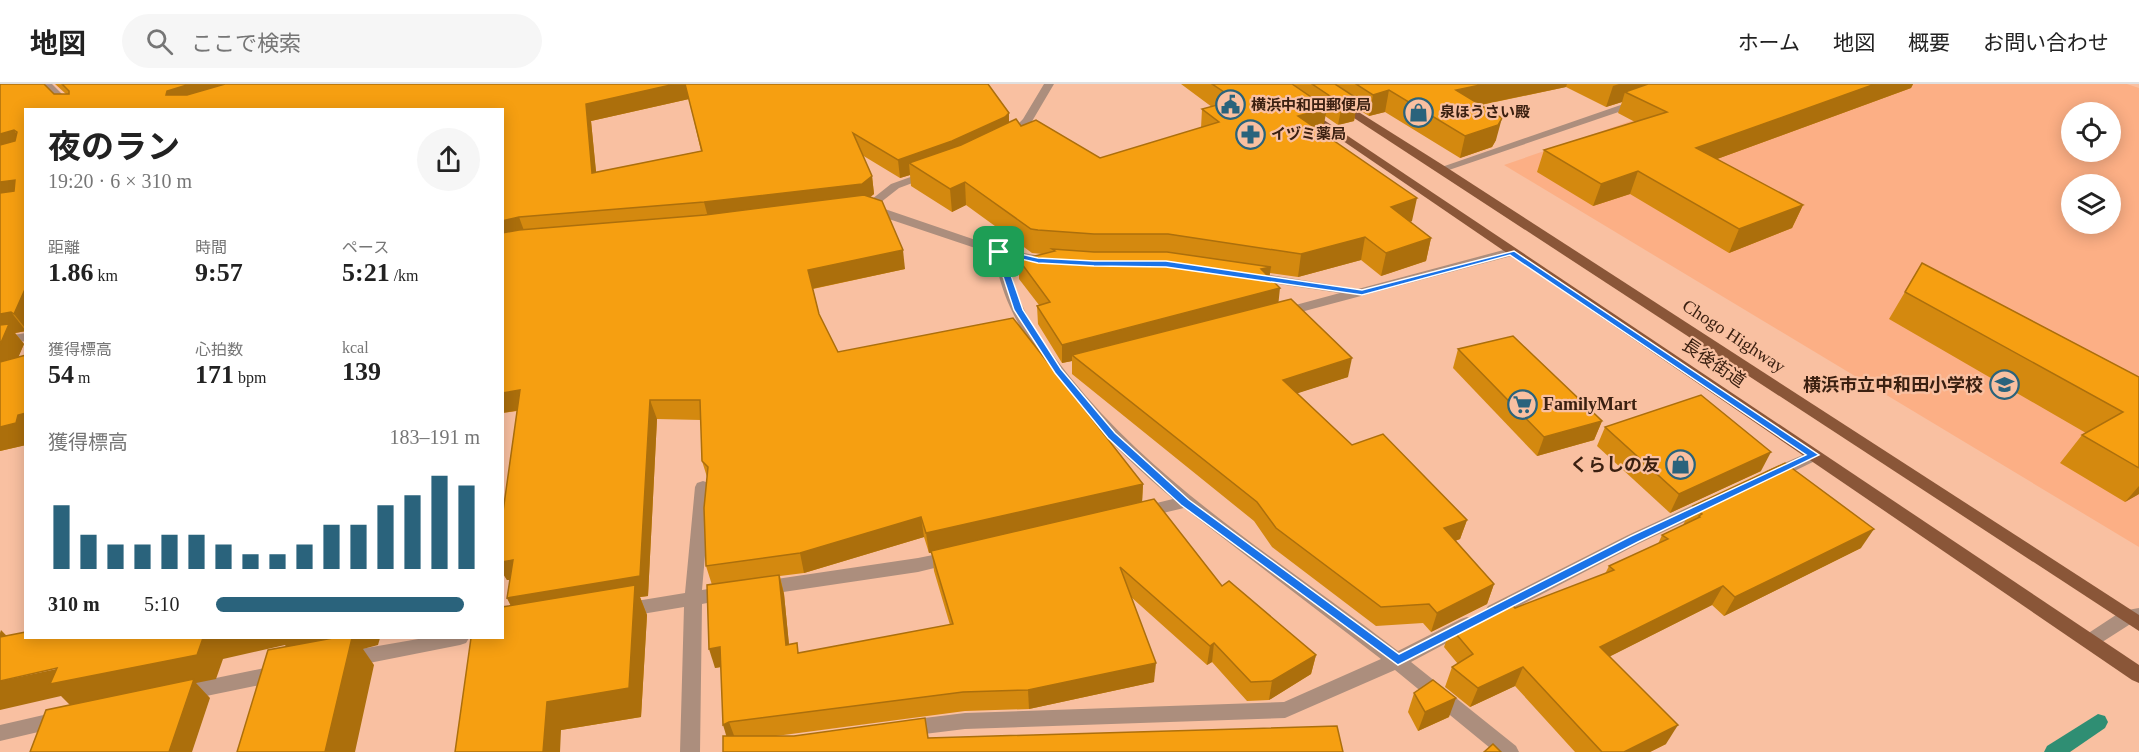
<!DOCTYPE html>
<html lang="ja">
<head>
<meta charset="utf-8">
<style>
	:root { --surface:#fff; --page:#f6f6f6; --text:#222; --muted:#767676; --line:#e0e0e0; --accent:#2a637c }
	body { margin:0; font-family:"Times New Roman","Noto Sans JP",serif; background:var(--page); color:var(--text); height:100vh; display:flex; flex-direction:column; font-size:22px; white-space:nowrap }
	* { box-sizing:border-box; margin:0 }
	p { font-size:20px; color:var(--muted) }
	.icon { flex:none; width:33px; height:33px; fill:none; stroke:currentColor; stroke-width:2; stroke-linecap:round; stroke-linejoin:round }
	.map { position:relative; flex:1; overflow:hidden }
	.details { position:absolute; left:24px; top:24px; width:480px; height:531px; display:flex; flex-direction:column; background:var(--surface); border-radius:0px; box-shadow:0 3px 15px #0003 }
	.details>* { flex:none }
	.tools { position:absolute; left:2061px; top:18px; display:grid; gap:12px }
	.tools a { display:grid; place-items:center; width:60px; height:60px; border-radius:50%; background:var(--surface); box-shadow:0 3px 15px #0003; font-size:30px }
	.pin { position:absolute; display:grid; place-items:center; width:51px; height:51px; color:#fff; margin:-26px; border-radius:12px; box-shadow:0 3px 9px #0006 }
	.round { display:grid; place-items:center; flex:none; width:63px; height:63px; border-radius:32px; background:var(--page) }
	.overview { display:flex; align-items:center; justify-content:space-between; height:102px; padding:0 24px }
	h1 { font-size:33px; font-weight:700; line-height:45px }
	.figures { display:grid; grid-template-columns:repeat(3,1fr); gap:9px; height:102px; padding:6px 24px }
	.figures div { display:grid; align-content:center }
	.figures b { font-size:26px; font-weight:700 }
	.figures small { font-size:16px; font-weight:400 }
	.figures p { font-size:16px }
	.chart { height:168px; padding:12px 24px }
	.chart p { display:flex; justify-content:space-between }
	.chart svg { width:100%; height:108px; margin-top:6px; stroke:var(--accent); stroke-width:6 }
	ul { padding:0 24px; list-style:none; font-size:20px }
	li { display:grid; grid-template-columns:96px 72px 1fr; align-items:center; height:45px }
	li i { height:15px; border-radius:8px; background:var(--accent) }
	header { display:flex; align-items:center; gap:36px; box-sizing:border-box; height:84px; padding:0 30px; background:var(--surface); border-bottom:2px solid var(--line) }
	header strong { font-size:28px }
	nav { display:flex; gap:33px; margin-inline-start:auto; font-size:21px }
	.search { width:420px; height:54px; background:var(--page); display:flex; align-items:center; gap:15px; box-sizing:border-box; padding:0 21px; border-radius:33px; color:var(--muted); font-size:22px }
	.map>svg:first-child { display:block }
	.built { fill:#fcaf85; fill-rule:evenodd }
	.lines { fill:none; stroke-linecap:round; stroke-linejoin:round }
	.stream { fill:#2f8e73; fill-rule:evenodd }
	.minor { fill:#ac8e7d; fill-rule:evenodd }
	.primary { fill:#8a5638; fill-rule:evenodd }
	.wall { fill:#d4890f; fill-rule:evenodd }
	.shaded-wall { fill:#ac6f0c }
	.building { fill:#f69f11; stroke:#ac6f0c; stroke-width:1.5 }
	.route { fill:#1a73e8; stroke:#fff; stroke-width:1.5; fill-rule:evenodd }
	.labels { text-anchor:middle; stroke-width:4.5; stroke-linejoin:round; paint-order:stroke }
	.far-poi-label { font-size:15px; font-weight:bold; fill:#3b2011; stroke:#f9c0a1; text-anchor:start }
	.street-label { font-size:18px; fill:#3b2011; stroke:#f9c0a1 }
	.poi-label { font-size:18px; font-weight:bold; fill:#3b2011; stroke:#f9c0a1; text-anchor:end }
</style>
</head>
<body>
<header>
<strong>地図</strong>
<div class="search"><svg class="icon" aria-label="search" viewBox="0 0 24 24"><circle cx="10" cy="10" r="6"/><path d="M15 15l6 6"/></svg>ここで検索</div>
<nav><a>ホーム</a><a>地図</a><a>概要</a><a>お問い合わせ</a></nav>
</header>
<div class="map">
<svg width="2139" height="668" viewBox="0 0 2139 668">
	<rect width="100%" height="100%" fill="#f9c0a1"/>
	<path class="built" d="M1738,0H2127L2139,4V463L1504,81ZM2072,28H2110V68H2072ZM2072,100H2110V140H2072Z"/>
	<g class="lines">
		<path class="stream" d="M2098,630L2105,632L2108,638L2105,644L2070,668H2044L2047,662Z"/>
		<g class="minor">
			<path d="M41,0H52L78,26H66Z"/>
			<path d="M1044,0H1054L1031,39L1014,57H1006L1004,55L1023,35Z"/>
			<path d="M1638,15L1643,18L1642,20L1446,87L1442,88L1436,85Z"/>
			<path d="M930,86L936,89L934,91L899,104L876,122L1002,165L1051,174L1052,177L1046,181L1007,173C1012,189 1015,206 1022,221C1034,247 1053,271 1070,293C1160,405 1286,480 1398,567L1461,535L1467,533L1473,535L1476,540L1473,545L1411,578L1516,662L1519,668H1495L1395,586L1285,634L965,645L908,652L901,650L898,644L901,638L908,636L965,629L1284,618L1381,575L1184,424L1142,434L1136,432L1134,428L1136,424L1173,415C1113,364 1044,295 1010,223C1002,206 998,188 993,170L865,127L862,123L891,100Z"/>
			<path d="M1511,164L1515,165L1517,168L1515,171L1282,233L1277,232L1275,229L1277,226L1340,209L1252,196L1246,192L1252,188L1358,205Z"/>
			<path d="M26,249V257L0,261V253Z"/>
			<path d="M1814,366L1819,367L1822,371L1819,375L1778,395H1766L1764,391L1766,387Z"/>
			<path d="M703,397L709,399L711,403L702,506L727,502L733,504L736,509L733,514L702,520L700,668H680L684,523L624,533L618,531L615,526L618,521L624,519L685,509L695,403L697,399Z"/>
			<path d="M1706,415L1712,417L1714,421L1712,425L1640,459L1500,532L1494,534L1488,532L1485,527L1488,522L1628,451Z"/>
			<path d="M953,467L959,468L961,473L959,478L918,488L763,511L757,509L754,504L757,499L763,497L918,474Z"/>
			<path d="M2139,524V538L2132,539L2096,562L2090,564L2084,562L2081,557L2084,552L2122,527Z"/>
			<path d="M424,554H469L466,559L460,561L349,583L342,580L340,575L342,570L349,567Z"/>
			<path d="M279,581L286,584L288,589L286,594L279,597L182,617L175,615L173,609L175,603L182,601Z"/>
			<path d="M61,627L68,629L71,635L68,641L0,657V641Z"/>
		</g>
		<g class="primary">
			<path d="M1302,0H1314L1446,83L2139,531V547Z"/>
			<path d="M1309,26L2139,581V599L2132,596L1305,31V27Z"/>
		</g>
	</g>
	<g class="wall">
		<path d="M0,0L54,10H66L55,0H988L1009,29V39L1021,42L1100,74L1201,44L1202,25L1212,23L1181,0H1913L1911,4L1717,75L1803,121L1792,144L1729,169L1630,110L1593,122L1537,88L1544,66L1635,38L1618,29L1622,18L1606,23L1566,3L1481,21L1496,56L1492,63L1460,74L1385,28L1369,32L1356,24L1354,37L1338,41L1325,32L1323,45L1319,46L1412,137L1410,138L1431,154L1426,177L1381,192L1361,176L1298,193L1270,189L1269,193L1278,218L1348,293L1297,309L1352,361L1467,436L1460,455L1455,457L1494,500L1487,520L1431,548L1423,539L1376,542L1272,463L1254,437L1072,290V277L1062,279L1038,240L1037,222L1039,221L1019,195V176L1042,170L1032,169L966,121L952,128L911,102L910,91L900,94L862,71L872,92L874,110L870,113L905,185L813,205L819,230L838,268L1143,400L1142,417L1222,502L1316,571L1311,590L1269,616L1247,617L1212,578L1207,581L1131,513L1154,598L1029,625L965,627L776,652L928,654L1343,668L726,652L721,583L715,584L712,501L706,482L707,393L702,377L701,336L657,335L648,512L640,513L647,531L641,633L561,646L502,554L511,522L507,514L510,496H507L502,488V435L517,327L502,329V26H26V247L15,249L24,260L18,273L26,271V361L0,367ZM689,15L701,67L596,89L591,37ZM924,453L929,469H932L934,487L950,541L800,569L789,561L784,510L780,492L804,489Z"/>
		<path d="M1922,179L2139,293V410L2125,418L2060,379L2082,351L2086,349L1889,235Z"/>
		<path d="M1458,265L1602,337L1594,356L1537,372L1453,284Z"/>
		<path d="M1605,343L1761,387L1670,429L1597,362Z"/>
		<path d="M1693,422L1861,464L1724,532L1712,521L1610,572L1666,660L1650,668H1575L1515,602L1470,623L1445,603L1452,583L1458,580L1444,563L1451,544L1515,524L1605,490L1609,482L1658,460L1662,451L1683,441Z"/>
		<path d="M1414,609L1449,633L1418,647L1408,628Z"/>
	</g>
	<g class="shaded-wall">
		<path d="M190,0H257L176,24L166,11L167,7Z"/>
		<path d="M675,0H685L689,15L591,37L598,107L592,89L586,20Z"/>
		<path d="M1485,0H1567L1566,3L1451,27L1456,6Z"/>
		<path d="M1619,0H1673L1625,8L1622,18L1606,23L1613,2Z"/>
		<path d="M1875,0H1913L1911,4L1687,86L1696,64Z"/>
		<path d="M1389,6L1385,28L1369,32L1373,11Z"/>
		<path d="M1358,15L1354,37L1338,41L1342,20Z"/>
		<path d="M1327,24L1323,45L1295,54L1298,32Z"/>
		<path d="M1009,29V46L909,79L910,91L900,94L898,76Z"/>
		<path d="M1502,34L1496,56L1492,63L1460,74L1465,52Z"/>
		<path d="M14,46L25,64L0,71V50Z"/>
		<path d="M1638,87L1630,110L1593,122L1601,100Z"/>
		<path d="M872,92L874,110L864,118L709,137L704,118Z"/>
		<path d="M15,96L26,111L0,118V98Z"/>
		<path d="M965,98L966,121L952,128L950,105Z"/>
		<path d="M1417,114L1412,137L1386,146L1391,123Z"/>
		<path d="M1803,121L1792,144L1729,169L1739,145Z"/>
		<path d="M519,133L526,152L502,157V137Z"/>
		<path d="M1365,153L1361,176L1298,193L1301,170Z"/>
		<path d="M1431,154L1426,177L1381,192L1386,169Z"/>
		<path d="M903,166L905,185L811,205L808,186Z"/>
		<path d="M1271,183L1268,201L1261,185Z"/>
		<path d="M26,203V245L14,230Z"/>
		<path d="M1280,204L1278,223L1072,271V277L1062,279V261Z"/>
		<path d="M11,228L26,247L15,249L24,260L7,300L0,291V230Z"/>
		<path d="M1352,274L1348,293L1280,315L1283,296Z"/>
		<path d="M520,306L528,325L502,329V309Z"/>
		<path d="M650,316L657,335L648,512L640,513L647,531L641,633L561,646L560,668H543L517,534L507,514Z"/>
		<path d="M26,329V361L0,367V343L18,331Z"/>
		<path d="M1602,337L1594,356L1537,372L1544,353Z"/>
		<path d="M1771,368L1761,387L1670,429L1679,410Z"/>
		<path d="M1143,400L1142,420L929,469L926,449Z"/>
		<path d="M2139,402V410L2125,418Z"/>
		<path d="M921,433L924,453L804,489L800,469Z"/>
		<path d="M1467,436L1460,455L1438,463L1444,444Z"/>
		<path d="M1874,445L1861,464L1724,532L1735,513Z"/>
		<path d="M502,476H513L510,496H507L502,488Z"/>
		<path d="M779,491L784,510L791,581L786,561Z"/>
		<path d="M1494,500L1487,520L1431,548L1437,529Z"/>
		<path d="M1723,502L1712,521L1591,582L1600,563Z"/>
		<path d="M1,546L24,570L0,555V549Z"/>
		<path d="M203,554H380L378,561L363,565L374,581L355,668H325L297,578L285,561L223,575L216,595L196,599L210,614L192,668H169L73,624L61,612L0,626V597Z"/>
		<path d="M1214,559L1212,578L1207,581L1210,562Z"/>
		<path d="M720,563L726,582L715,584L709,565Z"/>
		<path d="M1316,571L1311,590L1269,616L1272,597Z"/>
		<path d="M1156,579L1154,598L1029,625L1028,606Z"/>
		<path d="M1523,583L1515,602L1470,623L1478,604Z"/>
		<path d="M1456,614L1449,633L1418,647L1425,628Z"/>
		<path d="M729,638L736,657L729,660L723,641Z"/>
		<path d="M1678,641L1666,660L1650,668H1624Z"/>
	</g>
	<g class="building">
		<path d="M0,0H44L54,10H69V7L62,0H190L167,7L166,11H187L225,0H675L586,20L592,89L702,67L685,0H988L1009,29L1005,33L952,57L898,76L853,49L872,92L862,100L704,118L519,133L502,137V26H26V203L14,230L11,228L0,230V109L14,107L15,96L0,98V61L15,57L17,48L14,46L0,50Z"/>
		<path d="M1212,0H1292L1327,24L1298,32L1417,114L1391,123L1431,154L1386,169L1365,153L1301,170L1168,150H1094L1038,146L1031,145L965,98L950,105L909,79L961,61L1016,35L1021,42L1036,36L1100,74L1219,38L1202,25L1236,16Z"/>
		<path d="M1312,0H1335L1358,15L1342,20Z"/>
		<path d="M1356,0H1485L1456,6L1502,34L1498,41L1465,52L1389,6L1373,11Z"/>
		<path d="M1648,0H1875L1696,64L1803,121L1739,145L1638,87L1601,100L1544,66L1667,28L1625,8Z"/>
		<path d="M864,111L882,117L903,166L808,186L819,230L838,268L1013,234L1143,400L926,449L921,433L800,469L706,482L704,424L708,383L702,377L700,316H650L640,492L507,514L513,476L502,478V435L520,306L502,309V149L519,146L705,131Z"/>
		<path d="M1052,165L1094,168H1167L1271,183L1261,185L1280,204L1062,261L1037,222L1050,218L1019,176L1055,167Z"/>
		<path d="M1922,179L2139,293V384L2082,351L2123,328L1905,208Z"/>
		<path d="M1291,215L1352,274L1283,296L1352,361L1383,350L1467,436L1444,444L1494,500L1437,529L1429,520L1381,523L1276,444L1257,418L1072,271Z"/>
		<path d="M9,240L0,261V241Z"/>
		<path d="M1513,252L1602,337L1544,353L1458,265Z"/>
		<path d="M26,271V329L18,331L16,339L0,343V278Z"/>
		<path d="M1701,311L1771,368L1679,410L1605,343Z"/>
		<path d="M1785,379L1874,445L1735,513L1723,502L1600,563L1678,641L1624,668H1602L1523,583L1478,604L1452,583L1473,570L1451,544L1507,515L1515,524L1614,486L1609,482L1668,455L1662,451L1700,433L1699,432L1702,430L1693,422Z"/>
		<path d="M1154,415L1222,502L1229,497L1316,571L1272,597L1251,598L1214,559L1210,562L1120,483L1156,579L1028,606L963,608L729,638L723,641L720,563L709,565L707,501L779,491L786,561L797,559L798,569L953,540L931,467Z"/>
		<path d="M635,501L629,604L547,618L543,668H455L471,554H502V523Z"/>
		<path d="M26,548V554H203L197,571L50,600L57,584L0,597V553Z"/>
		<path d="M333,554H352L325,668H237L268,566Z"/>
		<path d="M194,595L169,668H30L46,626Z"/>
		<path d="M1433,596L1456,614L1425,628L1414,609Z"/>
		<path d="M925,634L928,654L1337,642L1343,668H723V652H794Z"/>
		<path d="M1493,660L1501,668H1484Z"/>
	</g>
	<path class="route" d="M999,165L1038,174L1094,177H1166L1362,206L1514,167L1819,371L1638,458L1398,581L1181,421L1108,354L1055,289L1014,226L995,168ZM1004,171L1038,179L1094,182L1166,183L1362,211L1510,171L1806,371L1631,452L1399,570L1189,416L1115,349L1061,285L1023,226Z"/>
	<defs>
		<symbol id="civic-ring" viewBox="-11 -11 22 22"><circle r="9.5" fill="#f9c0a1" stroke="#2a637c" stroke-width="1.5"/><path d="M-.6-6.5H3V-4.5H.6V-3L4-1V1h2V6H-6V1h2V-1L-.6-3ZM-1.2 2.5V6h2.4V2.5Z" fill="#2a637c"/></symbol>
		<symbol id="shop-ring" viewBox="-11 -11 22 22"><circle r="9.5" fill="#f9c0a1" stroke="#2a637c" stroke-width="1.5"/><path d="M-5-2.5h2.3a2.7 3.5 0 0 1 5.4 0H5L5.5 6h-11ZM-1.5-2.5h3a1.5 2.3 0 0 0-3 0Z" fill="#2a637c"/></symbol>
		<symbol id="pharmacy-ring" viewBox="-11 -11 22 22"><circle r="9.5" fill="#f9c0a1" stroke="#2a637c" stroke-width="1.5"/><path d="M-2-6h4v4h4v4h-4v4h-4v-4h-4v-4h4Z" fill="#2a637c"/></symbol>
		<symbol id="school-ring" viewBox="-11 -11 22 22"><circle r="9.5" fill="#f9c0a1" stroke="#2a637c" stroke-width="1.5"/><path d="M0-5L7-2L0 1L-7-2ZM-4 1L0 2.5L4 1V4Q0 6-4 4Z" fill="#2a637c"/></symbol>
		<symbol id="supermarket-ring" viewBox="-11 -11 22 22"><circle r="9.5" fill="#f9c0a1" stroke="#2a637c" stroke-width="1.5"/><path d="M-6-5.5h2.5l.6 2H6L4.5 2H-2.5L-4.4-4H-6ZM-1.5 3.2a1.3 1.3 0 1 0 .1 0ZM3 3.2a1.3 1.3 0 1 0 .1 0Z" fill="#2a637c"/></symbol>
	</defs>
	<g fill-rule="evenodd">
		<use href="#civic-ring" x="1214" y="4" width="33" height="33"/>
		<use href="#shop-ring" x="1402" y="12" width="33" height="33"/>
		<use href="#pharmacy-ring" x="1234" y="34" width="33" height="33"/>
		<use href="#school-ring" x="1988" y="284" width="33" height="33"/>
		<use href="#supermarket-ring" x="1506" y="304" width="33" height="33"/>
		<use href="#shop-ring" x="1664" y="364" width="33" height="33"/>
	</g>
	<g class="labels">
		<g class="far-poi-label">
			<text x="1251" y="26">横浜中和田郵便局</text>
			<text x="1440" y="33">泉ほうさい殿</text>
			<text x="1271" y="55">イヅミ薬局</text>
		</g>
		<g class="street-label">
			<text transform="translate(1734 252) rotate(33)" y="6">Chogo Highway</text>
			<text transform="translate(1714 279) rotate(34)" y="6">長後街道</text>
		</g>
		<g class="poi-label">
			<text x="1983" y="307">横浜市立中和田小学校</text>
			<text x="1543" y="326" text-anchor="start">FamilyMart</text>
			<text x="1660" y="387">くらしの友</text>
		</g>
	</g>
</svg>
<div class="tools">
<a><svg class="icon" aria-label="locate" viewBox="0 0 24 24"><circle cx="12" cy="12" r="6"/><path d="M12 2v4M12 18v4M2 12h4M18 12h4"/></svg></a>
<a><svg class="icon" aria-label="layers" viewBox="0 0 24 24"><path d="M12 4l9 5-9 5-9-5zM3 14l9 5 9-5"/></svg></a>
</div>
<div class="pin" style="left:999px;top:168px;background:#1e9e55"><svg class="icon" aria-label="arrive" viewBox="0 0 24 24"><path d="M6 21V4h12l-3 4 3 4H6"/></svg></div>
<section class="details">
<div class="overview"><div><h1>夜のラン</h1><p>19:20 · 6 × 310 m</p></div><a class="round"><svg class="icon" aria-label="share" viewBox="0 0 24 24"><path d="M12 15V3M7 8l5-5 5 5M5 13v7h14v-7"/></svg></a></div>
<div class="figures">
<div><p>距離</p><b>1.86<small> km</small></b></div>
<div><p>時間</p><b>9:57</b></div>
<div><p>ペース</p><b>5:21<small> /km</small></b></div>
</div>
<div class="figures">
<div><p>獲得標高</p><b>54<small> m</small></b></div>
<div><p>心拍数</p><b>171<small> bpm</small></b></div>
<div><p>kcal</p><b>139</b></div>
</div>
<div class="chart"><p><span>獲得標高</span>183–191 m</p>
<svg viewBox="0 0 160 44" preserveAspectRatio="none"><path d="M5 44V18M15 44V30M25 44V34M35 44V34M45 44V30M55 44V30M65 44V34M75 44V38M85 44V38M95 44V34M105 44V26M115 44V26M125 44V18M135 44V14M145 44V6M155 44V10"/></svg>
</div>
<ul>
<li><b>310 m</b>5:10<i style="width:94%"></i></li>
</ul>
</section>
</div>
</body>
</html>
